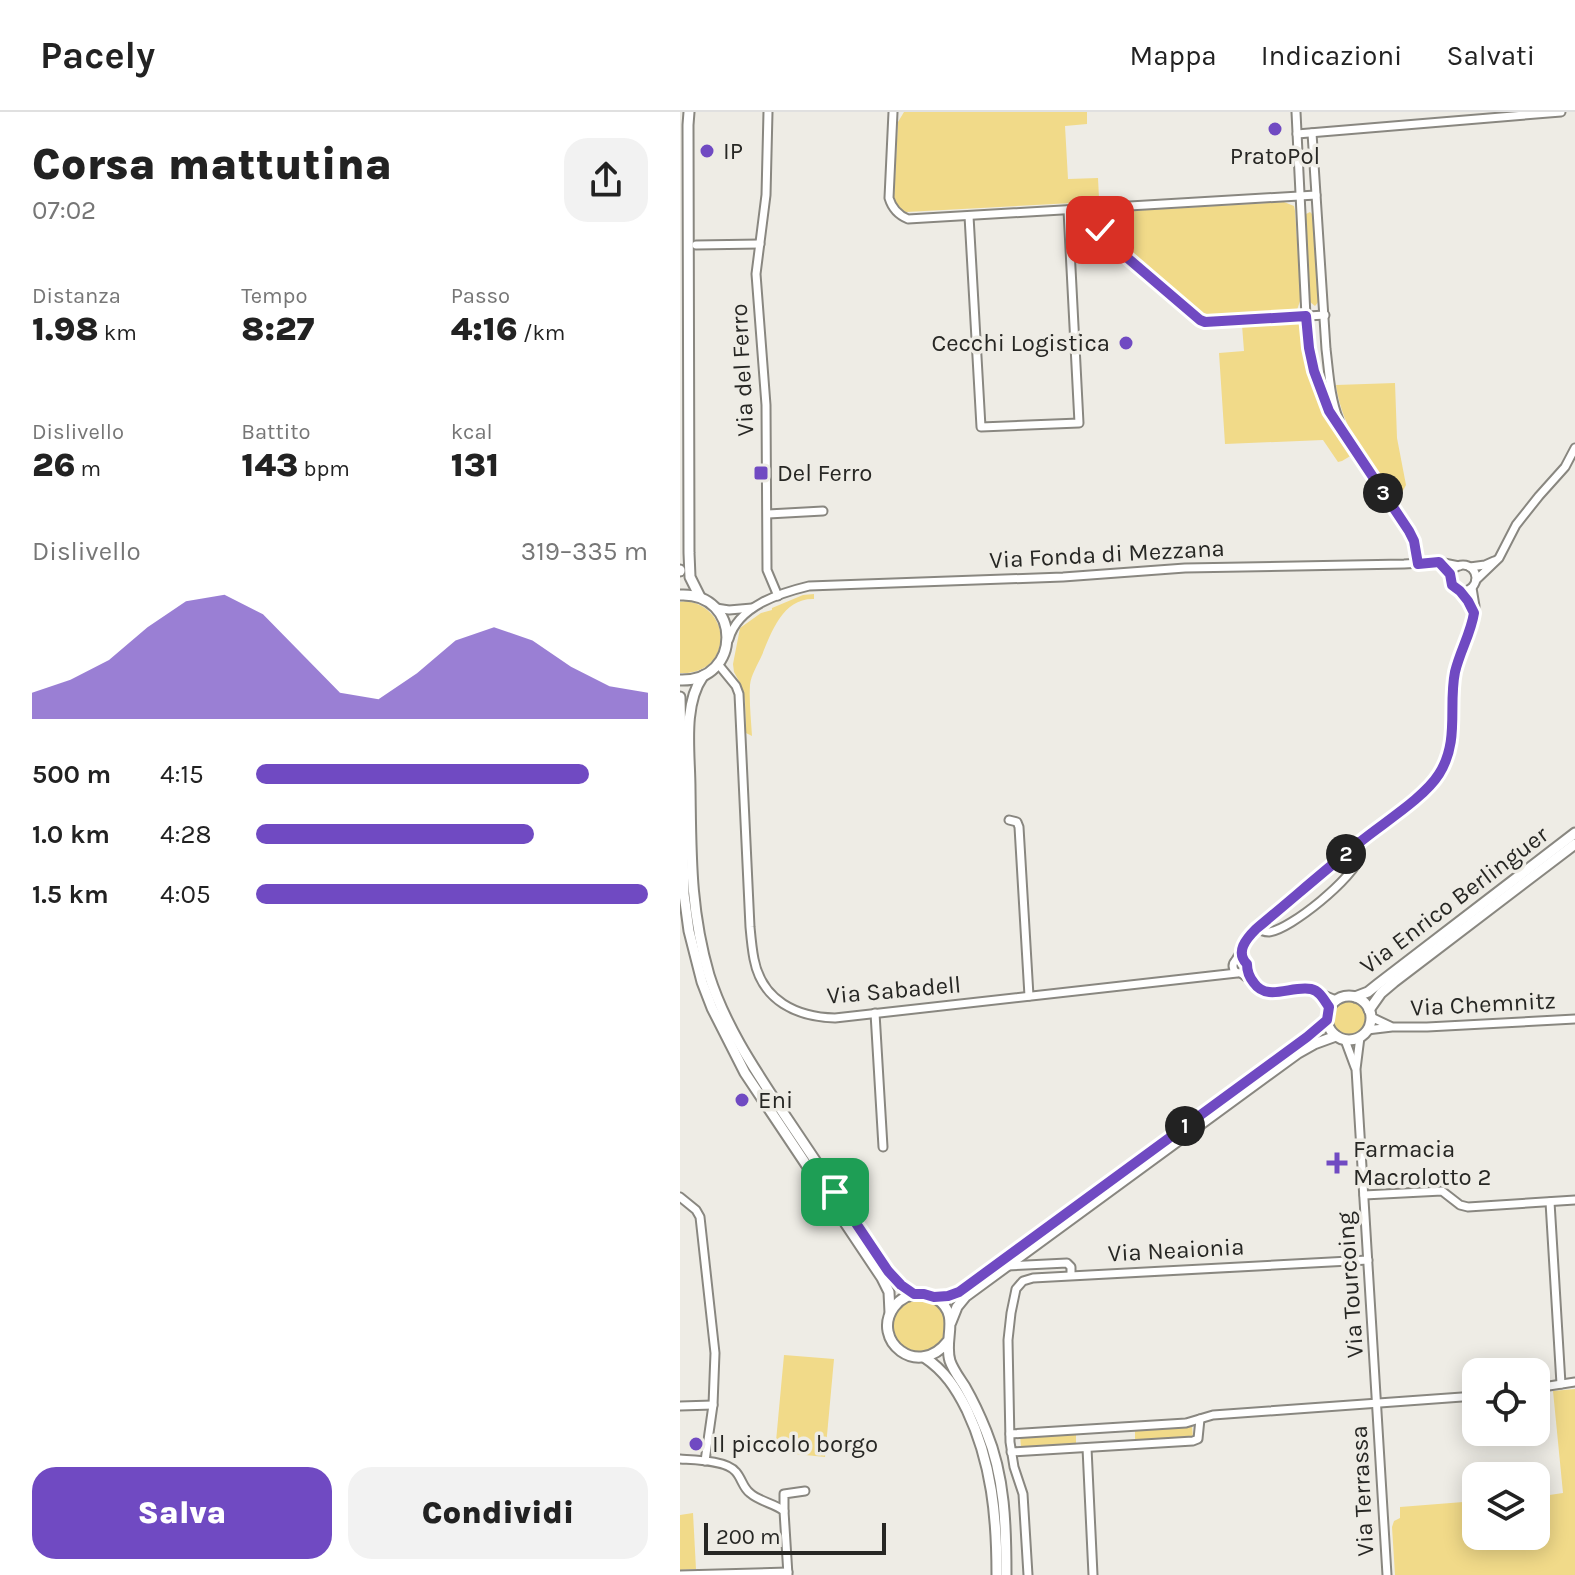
<!DOCTYPE html>
<html lang="it">
<head>
<meta charset="utf-8">
<style>
	:root { --surface:#fff; --page:#f2f2f2; --text:#222; --muted:#767676; --line:#e0e0e0; --accent:#704ac2 }
	body { margin:0; font-family:Karla,sans-serif; background:var(--page); color:var(--text); height:100vh; display:flex; flex-direction:column; font-size:30px; white-space:nowrap }
	* { box-sizing:border-box; margin:0 }
	p { font-size:26px; color:var(--muted) }
	.icon { flex:none; width:44px; height:44px; fill:none; stroke:currentColor; stroke-width:2; stroke-linecap:round; stroke-linejoin:round }
	.map { position:relative; flex:1; overflow:hidden }
	.drawer { display:flex; flex-direction:column; background:var(--surface); width:680px }
	.drawer>* { flex:none }
	.tools { position:absolute; left:782px; top:1246px; display:grid; gap:16px }
	.tools a { display:grid; place-items:center; width:88px; height:88px; border-radius:16px; background:var(--surface); box-shadow:0 4px 20px #0003; font-size:40px }
	.scale { position:absolute; left:24px; bottom:20px; width:182px; box-sizing:border-box; padding-left:8px; border:4px solid #272724; border-top:0; font-size:22px; line-height:28px; white-space:nowrap; color:#272724; -webkit-text-stroke:6px #eeece5; paint-order:stroke }
	.pin { position:absolute; display:grid; place-items:center; width:68px; height:68px; color:#fff; margin:-34px; border-radius:16px; box-shadow:0 4px 12px #0006 }
	.km { position:absolute; width:40px; height:40px; margin:-20px; border-radius:50%; background:#222; color:#fff; font-size:22px; line-height:40px; text-align:center }
	.round { display:grid; place-items:center; flex:none; width:84px; height:84px; border-radius:24px; background:var(--page) }
	.headline { display:flex; align-items:center; justify-content:space-between; height:136px; padding:0 32px }
	h1 { font-size:44px; font-weight:800; line-height:60px }
	.metrics { display:grid; grid-template-columns:repeat(3,1fr); gap:12px; height:136px; padding:8px 32px }
	.metrics div { display:grid; align-content:center }
	.metrics b { font-size:34px; font-weight:800 }
	.metrics small { font-size:22px; font-weight:400 }
	.metrics p { font-size:22px }
	.chart { height:224px; padding:16px 32px }
	.chart p { display:flex; justify-content:space-between }
	.chart svg { width:100%; height:144px; margin-top:8px; fill:var(--accent); opacity:.7 }
	.button { display:flex; gap:16px; margin-top:auto; padding:16px 32px }
	.button a { flex:1; height:92px; border-radius:24px; background:var(--accent); color:#fff; font-size:32px; font-weight:800; line-height:92px; text-align:center }
	.button a+a { background:var(--page); color:var(--text) }
	ul { padding:0 32px; list-style:none; font-size:26px }
	li { display:grid; grid-template-columns:128px 96px 1fr; align-items:center; height:60px }
	li i { height:20px; border-radius:10px; background:var(--accent) }
	header { display:flex; align-items:center; gap:48px; box-sizing:border-box; height:112px; padding:0 40px; background:var(--surface); border-bottom:2px solid var(--line) }
	header strong { font-size:38px }
	nav { display:flex; gap:44px; margin-inline-start:auto; font-size:28px }
	main { display:flex; flex:1; min-height:0 }
	.map>svg:first-child { display:block }
	.green { fill:#f1da89 }
	.lines { fill:none; stroke-linecap:round; stroke-linejoin:round }
	.street-casing { stroke:#898780; stroke-width:11 }
	.secondary-casing { stroke:#898780; stroke-width:13 }
	.street { stroke:#fff; stroke-width:7 }
	.secondary { stroke:#fff; stroke-width:9 }
	.route-casing { stroke:#fff; stroke-width:16 }
	.route { stroke:#704ac2; stroke-width:10 }
	.poi-dot { fill:#704ac2; stroke:#eeece5; stroke-width:3 }
	.labels { text-anchor:middle; stroke-width:7; stroke-linejoin:round; paint-order:stroke }
	.poi-label { font-size:24px; fill:#272724; stroke:#eeece5; text-anchor:start }
	.street-label { font-size:24px; fill:#272724; stroke:#eeece5 }
</style>
</head>
<body>
<header>
<strong>Pacely</strong>
<nav><a>Mappa</a><a>Indicazioni</a><a>Salvati</a></nav>
</header>
<main>
<section class="drawer">
<div class="headline"><div><h1>Corsa mattutina</h1><p>07:02</p></div><a class="round"><svg class="icon" aria-label="share" viewBox="0 0 24 24"><path d="M12 15V3M7 8l5-5 5 5M5 13v7h14v-7"/></svg></a></div>
<div class="metrics">
<div><p>Distanza</p><b>1.98<small> km</small></b></div>
<div><p>Tempo</p><b>8:27</b></div>
<div><p>Passo</p><b>4:16<small> /km</small></b></div>
</div>
<div class="metrics">
<div><p>Dislivello</p><b>26<small> m</small></b></div>
<div><p>Battito</p><b>143<small> bpm</small></b></div>
<div><p>kcal</p><b>131</b></div>
</div>
<div class="chart"><p><span>Dislivello</span>319–335 m</p>
<svg viewBox="0 0 160 44" preserveAspectRatio="none"><path d="M0 44V36L10 32L20 26L30 16L40 8L50 6L60 12L70 24L80 36L90 38L100 30L110 20L120 16L130 20L140 28L150 34L160 36V44z"/></svg>
</div>
<ul>
<li><b>500 m</b>4:15<i style="width:85%"></i></li>
<li><b>1.0 km</b>4:28<i style="width:71%"></i></li>
<li><b>1.5 km</b>4:05<i style="width:100%"></i></li>
</ul>
<div class="button"><a>Salva</a><a>Condividi</a></div>
</section>
<div class="map">
<svg width="895" height="1463" viewBox="0 0 895 1463">
	<rect width="100%" height="100%" fill="#eeece5"/>
	<g class="green">
		<path d="M224,0H407V12L385,14L388,67L418,66L419,86H430V89L226,100L218,95L214,85L218,10Z"/>
		<path d="M604,90L614,94L615,99L621,186L617,198L608,202L526,206L520,205L425,122L422,112L426,104L432,100Z"/>
		<path d="M630,100L634,104L639,189L635,194L630,190L625,105L626,102Z"/>
		<path d="M613,210L619,212C625,222 627,253 632,268C640,296 656,319 672,343L662,349L658,350L643,328L545,332L539,241L564,239L562,213Z"/>
		<path d="M715,271L717,326L726,373L717,390C691,355 662,317 656,273Z"/>
		<path d="M134,482V487C103,486 92,519 82,543C78,552 71,563 70,573C69,589 71,607 72,624L66,621L65,589L61,573L54,560L53,552L60,516L81,501L92,498V496L123,483Z"/>
		<path d="M6,489C56,497 50,564 0,561V490Z"/>
		<circle cx="669" cy="906" r="17"/>
		<circle cx="239" cy="1214" r="27"/>
		<path d="M104,1243L154,1247L145,1345L95,1340Z"/>
		<path d="M895,1277V1463H715L712,1415L714,1409L720,1406V1395L796,1389V1424H856V1385L883,1381L873,1279Z"/>
		<path d="M512,1314L513,1326L455,1329V1318Z"/>
		<path d="M396,1321V1332L341,1335L340,1323Z"/>
		<path d="M13,1401L16,1457L0,1458V1403Z"/>
	</g>
	<g class="lines">
		<defs>
			<g id="street">
				<path d="M88,0L86,83L76,162L86,293L87,458L98,484"/>
				<path d="M213,0L209,86C212,96 218,103 228,107L636,83"/>
				<path d="M616,0L626,204L630,244L634,259L649,299L729,419L734,429L738,452"/>
				<path d="M632,21L646,237C649,261 650,286 659,308"/>
				<path d="M617,22L881,0"/>
				<path d="M417,97L419,114L423,125L520,208L525,210L645,203"/>
				<path d="M289,104L301,315L399,311L388,98"/>
				<path d="M16,133L80,132"/>
				<path d="M88,402L143,399"/>
				<circle cx="783" cy="466" r="13"/>
				<path d="M790,455L805,453L814,449"/>
				<path d="M796,468L819,446L836,413L859,384L885,355L895,336"/>
				<path d="M36,496L49,498L72,496"/>
				<path d="M49,527C58,494 100,481 129,474L383,465L505,456L724,452L759,450L779,454"/>
				<path d="M38,552L56,574L59,582L70,815C71,826 72,837 74,847C82,889 117,905 155,906L557,861"/>
				<path d="M329,708L337,710L339,715L349,884"/>
				<path d="M576,817C581,818 584,820 589,820C610,818 675,765 680,744C681,740 679,735 679,731"/>
				<circle cx="560" cy="854" r="7"/>
				<path d="M556,848L566,829L576,817L679,731L745,678L759,662L767,644L772,625L774,603L772,580L775,560L782,536L793,510L795,494L792,476"/>
				<path d="M561,861L584,879L629,877L656,888"/>
				<path d="M640,882L649,895"/>
				<path d="M195,901L203,1035"/>
				<path d="M691,905L710,914"/>
				<path d="M687,918L712,915H747L895,907"/>
				<path d="M680,925L676,957L707,1463"/>
				<path d="M665,928L675,955"/>
				<path d="M684,1083L762,1079L780,1093L788,1095L895,1088"/>
				<path d="M0,1085L16,1098L20,1105L35,1241L33,1293L25,1349"/>
				<path d="M870,1090L881,1272"/>
				<path d="M327,1154L387,1151L391,1155V1163"/>
				<path d="M856,1276L895,1270"/>
				<path d="M0,1294L33,1293"/>
				<path d="M330,1322L506,1311L533,1303L796,1284"/>
				<path d="M407,1336L413,1463"/>
				<path d="M331,1340L513,1329L518,1327L520,1307"/>
				<path d="M0,1347C14,1348 47,1348 56,1360C62,1367 63,1376 70,1381C80,1390 94,1391 104,1399L108,1463"/>
				<path d="M104,1399V1382L125,1379"/>
				<path d="M0,1463L108,1460"/>
				<path d="M348,1463L343,1382L334,1355L330,1330L328,1228L331,1201L336,1177L343,1169L353,1166L688,1148"/>
			</g>
			<g id="secondary">
				<path d="M9,0L8,13L9,441L10,465L20,485"/>
				<path d="M0,458V459"/>
				<path d="M0,483C62,480 63,570 0,568"/>
				<path d="M23,564C2,594 10,641 10,677C11,743 10,798 29,863C45,914 75,958 104,1002C139,1054 174,1106 208,1159L216,1168L234,1182"/>
				<path d="M0,585L4,782L9,819L22,870L32,896L65,961L202,1166L209,1180L210,1201"/>
				<circle cx="669" cy="906" r="22"/>
				<path d="M675,885L688,880L698,872L895,721"/>
				<path d="M689,898L701,881L714,870L895,732"/>
				<path d="M254,1185L268,1184L279,1180L627,925L647,908"/>
				<path d="M271,1210L277,1195L286,1184L618,941L634,932L656,924"/>
				<path d="M268,1229C238,1268 190,1228 214,1195C220,1187 229,1182 240,1182C246,1182 252,1184 257,1187C281,1203 263,1227 270,1249C273,1258 280,1267 285,1275C293,1289 300,1304 306,1319C325,1365 326,1414 326,1463"/>
				<path d="M244,1245C265,1259 276,1276 287,1298C312,1351 317,1405 317,1463"/>
			</g>
		</defs>
		<use href="#street" class="street-casing"/>
		<use href="#secondary" class="secondary-casing"/>
		<use href="#street" class="street"/>
		<use href="#secondary" class="secondary"/>
	</g>
	<g class="lines">
		<defs>
			<path id="route" d="M155,1080L208,1159L221,1173L234,1182H244L254,1185L268,1184L279,1180L627,925L647,908L649,895C644,888 640,879 631,877C612,873 587,890 574,871C569,865 567,859 567,852C555,840 566,827 576,817C611,788 645,758 680,730C703,711 744,686 759,662C780,629 768,594 775,560C780,539 791,521 794,501L788,489L780,479L772,473L770,462L759,450L738,452L734,429L729,419L649,299L634,259L629,236L626,204L525,210L520,208L423,125L420,118"/>
		</defs>
		<use href="#route" class="route-casing"/>
		<use href="#route" class="route"/>
	</g>
	<g class="poi-dot">
		<circle cx="595" cy="17" r="8"/>
		<circle cx="27" cy="39" r="8"/>
		<circle cx="446" cy="231" r="8"/>
		<rect x="73" y="353" width="16" height="16" rx="4"/>
		<circle cx="62" cy="988" r="8"/>
		<path d="M653 1039h8v8h8v8h-8v8h-8v-8h-8v-8h8z"/>
		<circle cx="16" cy="1332" r="8"/>
	</g>
	<g class="labels">
		<g class="poi-label">
			<text x="43" y="47">IP</text>
			<text x="595" y="52" text-anchor="middle">PratoPol</text>
			<text x="430" y="239" text-anchor="end">Cecchi Logistica</text>
			<text x="97" y="369">Del Ferro</text>
			<text x="78" y="996">Eni</text>
			<text x="673" y="1045">Farmacia<tspan x="673" dy="28">Macrolotto 2</tspan></text>
			<text x="32" y="1340">Il piccolo borgo</text>
		</g>
		<g class="street-label">
			<text transform="translate(62 258) rotate(-93)" y="8">Via del Ferro</text>
			<text transform="translate(427 442) rotate(-3)" y="8">Via Fonda di Mezzana</text>
			<text transform="translate(774 788) rotate(-37)" y="8">Via Enrico Berlinguer</text>
			<text transform="translate(214 878) rotate(-5)" y="8">Via Sabadell</text>
			<text transform="translate(803 892) rotate(-3)" y="8">Via Chemnitz</text>
			<text transform="translate(496 1138) rotate(-3)" y="8">Via Neaionia</text>
			<text transform="translate(670 1173) rotate(-94)" y="8">Via Tourcoing</text>
			<text transform="translate(682 1379) rotate(-93)" y="8">Via Terrassa</text>
		</g>
	</g>
</svg>
<div class="tools">
<a><svg class="icon" aria-label="locate" viewBox="0 0 24 24"><circle cx="12" cy="12" r="6"/><path d="M12 2v4M12 18v4M2 12h4M18 12h4"/></svg></a>
<a><svg class="icon" aria-label="layers" viewBox="0 0 24 24"><path d="M12 4l9 5-9 5-9-5zM3 14l9 5 9-5"/></svg></a>
</div>
<div class="scale">200 m</div>
<div class="pin" style="left:155px;top:1080px;background:#1e9e55"><svg class="icon" aria-label="arrive" viewBox="0 0 24 24"><path d="M6 21V4h12l-3 4 3 4H6"/></svg></div>
<div class="pin" style="left:420px;top:118px;background:#d93025"><svg class="icon" aria-label="check" viewBox="0 0 24 24"><path d="M5 12l5 5 9-10"/></svg></div>
<b class="km" style="left:505px;top:1014px">1</b>
<b class="km" style="left:666px;top:742px">2</b>
<b class="km" style="left:703px;top:381px">3</b>
</div>
</main>
</body>
</html>
